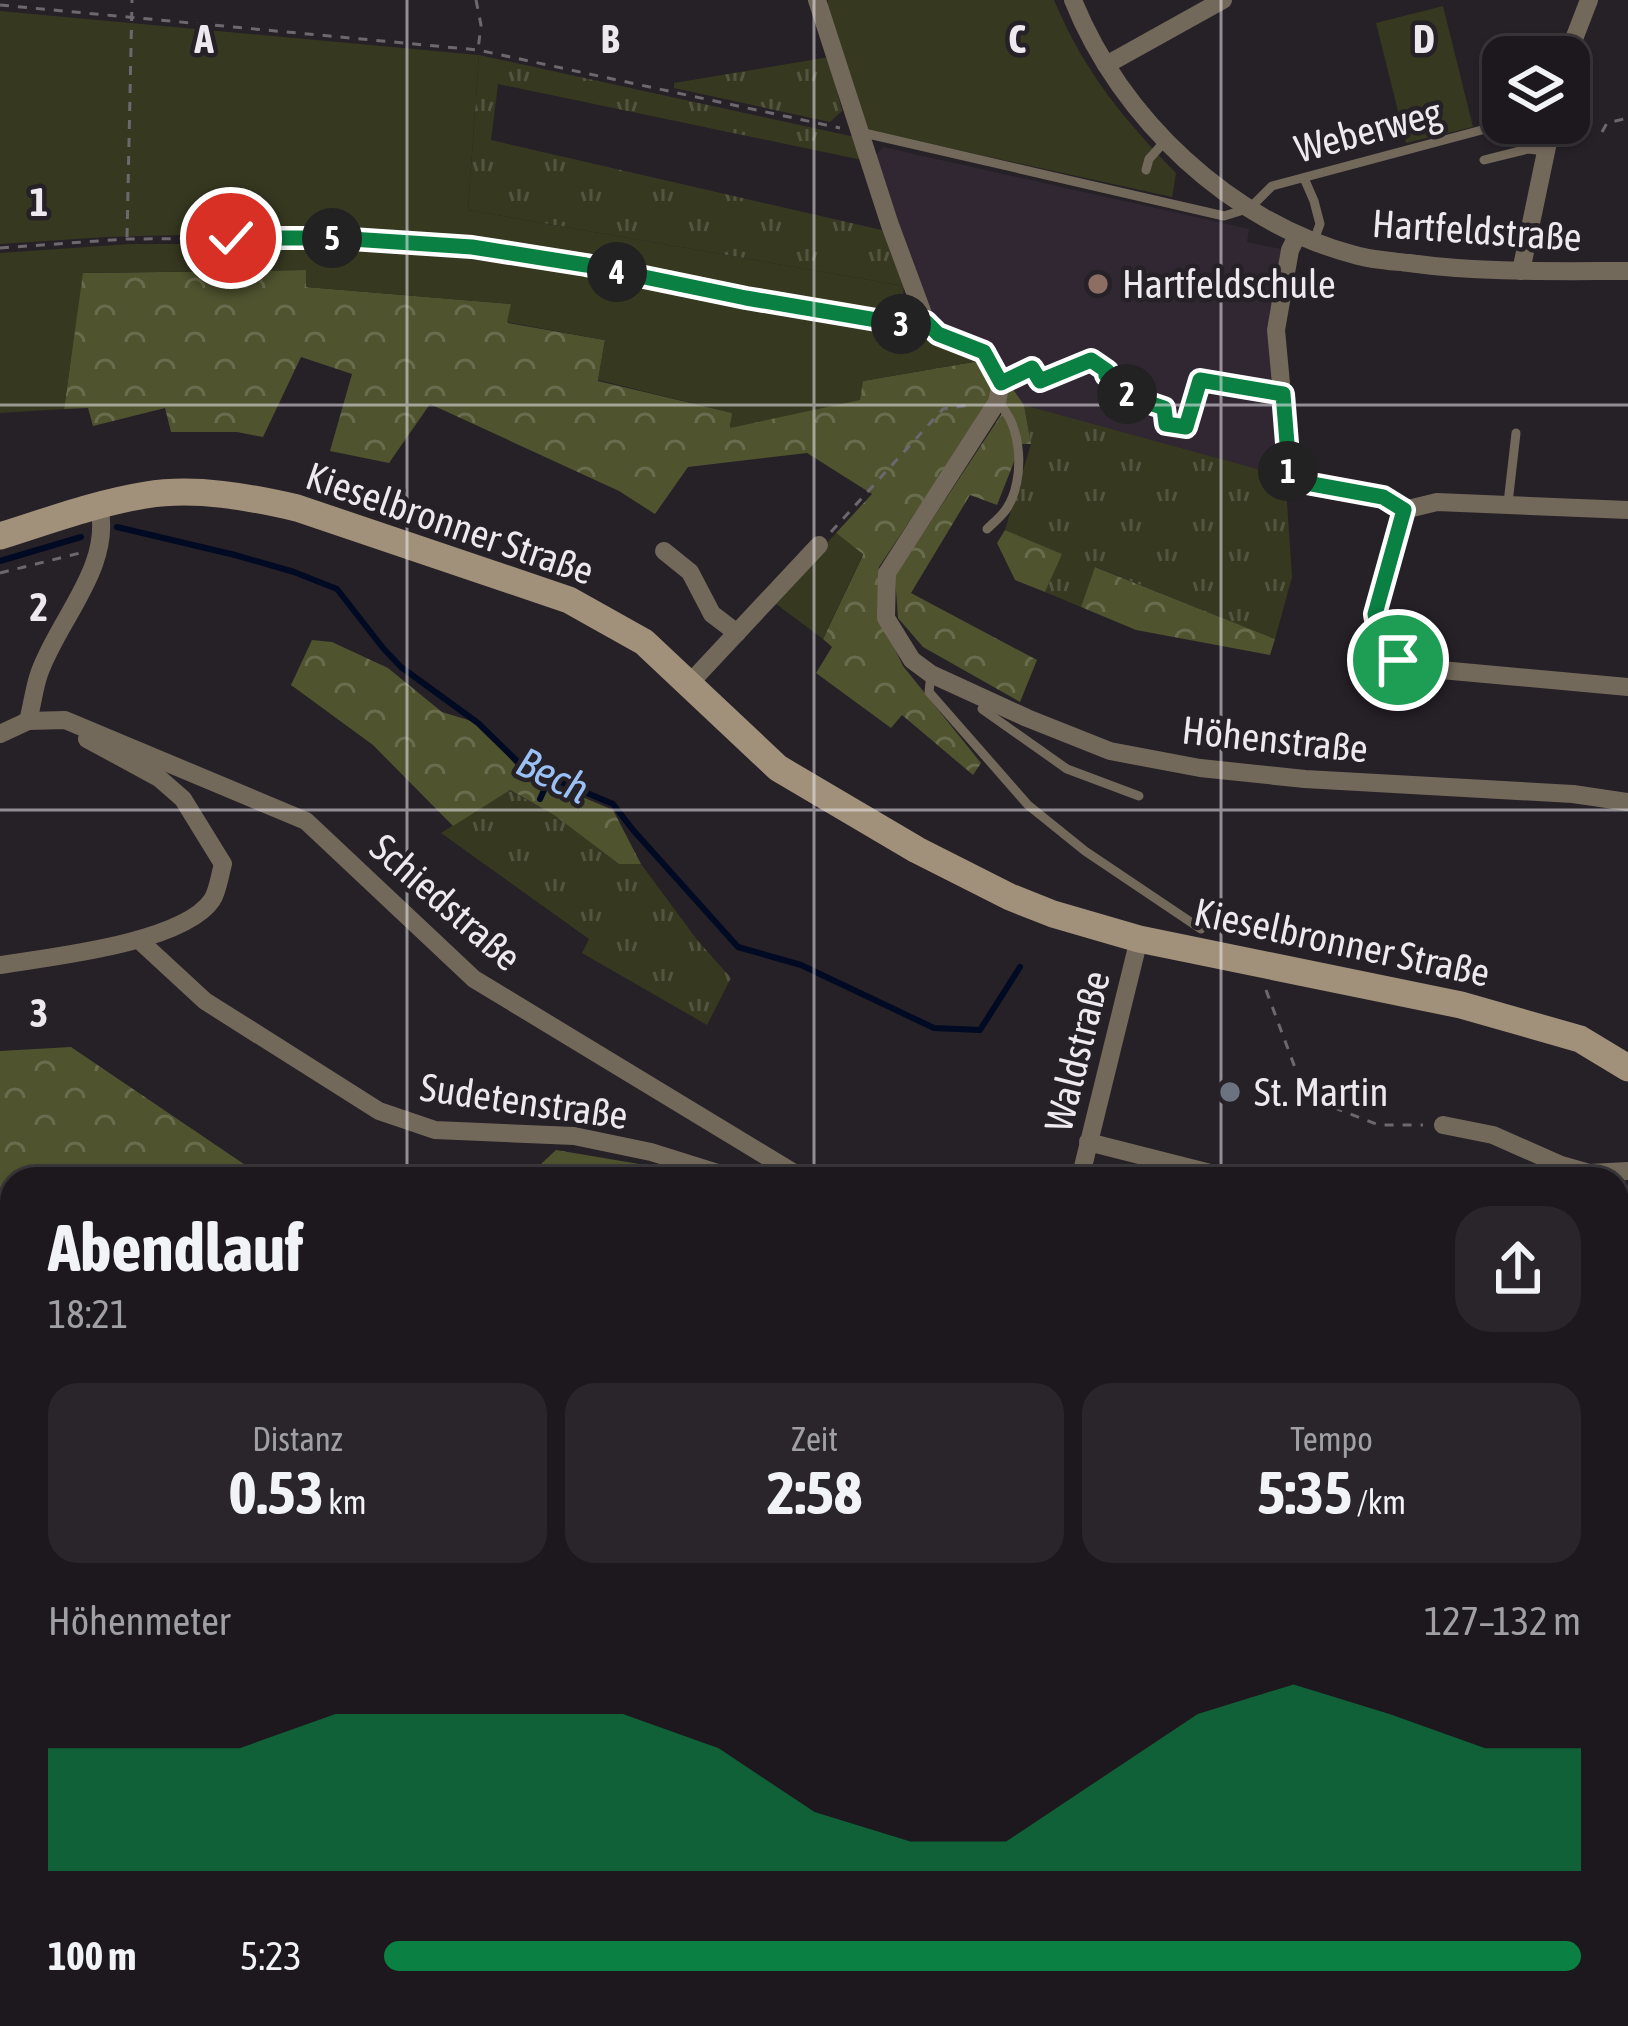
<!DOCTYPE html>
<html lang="de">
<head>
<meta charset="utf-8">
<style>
	:root { --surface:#1c181d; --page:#29252a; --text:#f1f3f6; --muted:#a0a0a4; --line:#3a373b; --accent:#0b8043 }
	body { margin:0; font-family:"Asap Condensed",sans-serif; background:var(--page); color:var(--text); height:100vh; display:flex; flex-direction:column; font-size:45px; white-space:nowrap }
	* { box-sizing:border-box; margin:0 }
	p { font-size:39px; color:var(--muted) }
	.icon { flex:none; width:66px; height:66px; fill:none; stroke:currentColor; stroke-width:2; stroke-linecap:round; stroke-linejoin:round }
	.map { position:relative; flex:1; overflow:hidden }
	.details { position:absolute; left:0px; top:1167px; width:1629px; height:861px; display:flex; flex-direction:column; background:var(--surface); border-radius:36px 36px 0 0; box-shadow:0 3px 9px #0004,0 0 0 3px var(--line) }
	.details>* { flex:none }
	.controls { position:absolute; left:1482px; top:36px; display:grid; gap:24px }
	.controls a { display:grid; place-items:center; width:108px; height:108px; border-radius:24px; background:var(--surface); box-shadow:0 3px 9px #0004,0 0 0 3px var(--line); font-size:60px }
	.pin { position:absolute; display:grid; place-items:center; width:102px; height:102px; color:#fff; margin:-51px; border:6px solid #fff; border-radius:50%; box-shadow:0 3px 12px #0007 }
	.km { position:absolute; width:60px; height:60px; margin:-30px; border-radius:50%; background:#222; color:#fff; font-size:33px; line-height:60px; text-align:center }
	.round { display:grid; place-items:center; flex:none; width:126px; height:126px; border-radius:36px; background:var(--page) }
	.head { display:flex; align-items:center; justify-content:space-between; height:204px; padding:0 48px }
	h1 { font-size:66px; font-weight:700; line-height:90px }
	.figures { display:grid; grid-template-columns:repeat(3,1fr); gap:18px; height:204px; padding:12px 48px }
	.figures div { display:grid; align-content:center; border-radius:30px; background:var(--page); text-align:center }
	.figures b { font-size:60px; font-weight:700 }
	.figures small { font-size:33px; font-weight:400 }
	.figures p { font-size:33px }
	.chart { height:336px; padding:24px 48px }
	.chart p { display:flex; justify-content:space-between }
	.chart svg { width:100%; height:216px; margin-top:12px; fill:var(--accent); opacity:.7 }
	ul { padding:0 48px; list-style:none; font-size:39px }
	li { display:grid; grid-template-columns:192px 144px 1fr; align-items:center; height:90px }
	li i { height:30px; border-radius:15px; background:var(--accent) }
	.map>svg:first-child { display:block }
	.built { fill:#312733 }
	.grass { fill:url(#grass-tufts) }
	.forest { fill:url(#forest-crowns) }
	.green { fill:#363820 }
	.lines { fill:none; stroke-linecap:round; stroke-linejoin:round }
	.stream { stroke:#000a22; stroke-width:6 }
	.path { stroke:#6d686e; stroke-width:3; stroke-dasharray:9 9; stroke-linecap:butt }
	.service { stroke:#73695b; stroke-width:9 }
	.pedestrian { stroke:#73695b; stroke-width:14 }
	.minor { stroke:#73695b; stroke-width:18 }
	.secondary { stroke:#a1917a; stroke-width:27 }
	.rail { stroke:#d7d3d8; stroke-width:6; stroke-dasharray:21 21; stroke-linecap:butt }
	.route-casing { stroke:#fff; stroke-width:24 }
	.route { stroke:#0b8043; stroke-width:15 }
	.grid { fill:none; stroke:#ede9ee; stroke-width:3; stroke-opacity:0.55 }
	.education-dot { fill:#8d6e63; stroke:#262027; stroke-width:4.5 }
	.worship-dot { fill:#6b7280; stroke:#262027; stroke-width:4.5 }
	.labels { text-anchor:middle; stroke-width:9; stroke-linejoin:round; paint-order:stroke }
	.street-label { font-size:39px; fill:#ede9ee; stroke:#262027 }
	.poi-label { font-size:39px; fill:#ede9ee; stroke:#262027; text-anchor:start }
	.water-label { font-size:42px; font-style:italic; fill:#9ac1f5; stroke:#262027 }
	.grid-label { font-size:39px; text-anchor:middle; font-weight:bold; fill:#ede9ee; stroke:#262027; stroke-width:9; stroke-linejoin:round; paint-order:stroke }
</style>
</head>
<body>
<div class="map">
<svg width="1628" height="2026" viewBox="0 0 1628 2026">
	<defs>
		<pattern id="grass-tufts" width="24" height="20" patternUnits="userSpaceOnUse" patternTransform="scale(3)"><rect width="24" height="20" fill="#363820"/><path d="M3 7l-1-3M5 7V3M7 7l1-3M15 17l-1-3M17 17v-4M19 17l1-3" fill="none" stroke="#535541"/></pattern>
		<pattern id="forest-crowns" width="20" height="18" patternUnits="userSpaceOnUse" patternTransform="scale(3)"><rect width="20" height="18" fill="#4f532e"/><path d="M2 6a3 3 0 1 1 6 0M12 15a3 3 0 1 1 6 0" fill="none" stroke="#696c4d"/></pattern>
	</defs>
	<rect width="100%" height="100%" fill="#262027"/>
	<path class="built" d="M883,147L1249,229L1247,242L1281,249L1283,476L1024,405L982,346L940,331L900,235L875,156Z"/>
	<g class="grass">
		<path d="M479,55L855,137L862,160L498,84L491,140L886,231L904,286L468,210Z"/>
		<path d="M829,57L842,111L830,122L674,88V83Z"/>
		<path d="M1024,405L1283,476L1286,487L1292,577L1275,639L1096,567L1081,607L1045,592L1061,554L1005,530L1031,444Z"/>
		<path d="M509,790L554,815L619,864H641L698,941L731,978L707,1025L582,953L589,939L441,833Z"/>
		<path d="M0,1327L12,1329V1508L0,1507Z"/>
		<path d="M302,2016H749L764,2026H307Z"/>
	</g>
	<g class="forest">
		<path d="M307,270V287L512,304L508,323L605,340L598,381L733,413L730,426L862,381L979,361L992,383L993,396L879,567V616L903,666L981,763L973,775L902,715L891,728L816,673L832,647L823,639L863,555L836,533L872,494L807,453L688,467L655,514L619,491L430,404L389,463L330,451L352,374L301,357L263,437L237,432H171L165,408L93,426L88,408L64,409L82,273Z"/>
		<path d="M1010,385L1024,405L1031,444H1021L997,505L970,495L911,593L1037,660L1020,702L923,647L898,618L895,576L1001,415Z"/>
		<path d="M1005,530L1062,554L1045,592L1015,580L997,543Z"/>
		<path d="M1095,567L1275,639L1270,655L1136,630L1081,607Z"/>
		<path d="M312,640L332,642L388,668L442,712L478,723L521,771L613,810L641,864H619L554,815L510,790L453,826L373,745L291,685Z"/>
		<path d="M71,1047L266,1179H12V1329L0,1327V1051Z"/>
		<path d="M556,1150L657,1167L697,1179H525Z"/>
		<path d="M12,1979V2016H302L307,2026H0V1982Z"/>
		<path d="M1089,2016H1308L1314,2023L1310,2026H1067Z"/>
	</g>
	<g class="green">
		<path d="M828,0H1054C1085,73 1122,117 1176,173L1172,197L867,130L828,17Z"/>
		<path d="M1443,6L1473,127L1406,143L1376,23Z"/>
		<path d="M0,11L479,55L468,210L904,286L901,319L491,244L297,232L107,237L0,244Z"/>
		<path d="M129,244H307L479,253L931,337L974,355L979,361L863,381L860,400L730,428L732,413L598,380L605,340L507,322L511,304L306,287V270L83,273L64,409L0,413V253Z"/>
		<path d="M836,533L863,554L823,639L772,601Z"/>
		<path d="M0,1640H12V1868L3,1870L0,1848Z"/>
		<path d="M792,2016H960L964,2026H784Z"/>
	</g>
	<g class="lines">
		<g class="stream">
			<path d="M117,527L235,555L294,572L337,589L383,648L401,667L478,723L521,765L613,804L633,830L738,947L801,965L934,1028L980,1030L1020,967"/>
			<path d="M0,561L81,537"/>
			<path d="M540,799L550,777"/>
		</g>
		<g class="path">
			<path d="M476,0L481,25L478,50"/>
			<path d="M0,5L478,50L840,128"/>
			<path d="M1602,132L1607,123L1628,118"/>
			<path d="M127,237L132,0"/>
			<path d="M0,248L126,239L336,238L472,247L585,265L746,298L909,325"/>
			<path d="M1018,374L1032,368L1039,381L1091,360L1107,371L1105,375L1128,389L1126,395L1164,408L1166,424L1186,427L1200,379L1264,391"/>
			<path d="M831,532L943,409L971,405"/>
			<path d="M0,573L80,553"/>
			<path d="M1266,990L1306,1097L1379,1125H1423"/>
			<path d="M1487,1179L1496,1169L1510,1166"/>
			<path d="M1617,1624L1628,1618"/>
			<path d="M0,1885L6,1926"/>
			<path d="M0,1928L12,1925"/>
			<path d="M967,2016L972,2026"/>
			<path d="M580,2026V2016"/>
			<path d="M1053,2026L1075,2016"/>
			<path d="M1431,2026L1438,2016"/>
		</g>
		<g class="service">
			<path d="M864,133L1224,216L1250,208L1272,186L1508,123"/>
			<path d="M1484,160L1528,149L1546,151"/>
			<path d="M1146,170L1149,159L1166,140"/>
			<path d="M1304,178L1314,201L1320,224L1313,243"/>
			<path d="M1508,503L1516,433"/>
			<path d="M987,529C993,523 1002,516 1007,508C1025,480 1023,424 997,402"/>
			<path d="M931,674L929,692L1028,805L1085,851L1201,929"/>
			<path d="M988,700L982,709L1067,769L1139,796"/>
			<path d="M1617,1762L1628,1748"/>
			<path d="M1327,2026L1347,2016"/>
		</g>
		<path class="pedestrian" d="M1617,1217L1628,1230"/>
		<g class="minor">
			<path d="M817,0L890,225L926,322L938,334L984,352L1001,383L997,402L887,573L886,618L912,660L931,674L1027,718L1110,751L1200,768L1305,779L1573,794L1628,802"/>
			<path d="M1073,0C1120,118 1231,223 1355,255C1372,260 1391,261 1409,263C1481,273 1555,271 1628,271"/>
			<path d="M1567,57L1589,0"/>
			<path d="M1106,65L1223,0"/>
			<path d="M1297,236L1290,250L1276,330L1290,480L1383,497L1404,510L1437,502L1628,510"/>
			<path d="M1521,271L1552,123"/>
			<path d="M1404,510L1375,614L1379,638L1398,660L1430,669L1628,687"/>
			<path d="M664,551L690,572L712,614L737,633"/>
			<path d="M688,685L819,545"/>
			<path d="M28,721C32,706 34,689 39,674C58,619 113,567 99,506"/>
			<path d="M0,734L28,721L65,720L306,821L474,979L804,1179"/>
			<path d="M140,941L205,1001L379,1111L435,1130L574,1136L651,1152L737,1179"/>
			<path d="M0,965C50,957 183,943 212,900C218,891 220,874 223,864L183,799L159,778L87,739"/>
			<path d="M1443,1125L1493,1135L1561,1165L1589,1173L1628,1171"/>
			<path d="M1088,1142L1234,1179"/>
			<path d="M1080,1179L1139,939"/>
			<path d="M1617,1374L1628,1371"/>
			<path d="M1617,1463L1628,1510"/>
			<path d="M1617,1819L1628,1810"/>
			<path d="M1617,1882L1628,1869"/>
			<path d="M1503,2026L1511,2016"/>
		</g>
		<path class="secondary" d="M0,536C48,521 96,503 146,495C195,487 250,497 297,508L569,600L644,642L778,768L917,850L1010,897L1053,914L1139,939L1461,1005L1580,1039L1628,1068"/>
		<path class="rail" d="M1619,2026L1628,2016"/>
	</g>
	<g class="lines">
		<defs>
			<path id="route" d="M231,238H336L472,247L586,265L746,298L912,326L926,322L938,334L984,352L1001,383L1032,368L1040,381L1091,360L1107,371L1106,375L1128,389L1126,395L1164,408L1166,424L1186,427L1200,380L1283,394L1290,480L1383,497L1404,510L1375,614L1379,638L1398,660"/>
		</defs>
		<use href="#route" class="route-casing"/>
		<use href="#route" class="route"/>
	</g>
	<path class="grid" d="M407,0V1179M814,0V1179M1221,0V1179M0,405H1628M0,810H1628M0,1216H12M1617,1216H1628M0,1621H12M1617,1621H1628M407,2016V2026M814,2016V2026M1221,2016V2026"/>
	<circle class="education-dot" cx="1098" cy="284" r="12"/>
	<circle class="worship-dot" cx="1230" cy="1092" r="12"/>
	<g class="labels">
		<g class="street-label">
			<text transform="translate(1368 130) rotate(-15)" y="14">Weberweg</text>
			<text transform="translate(1477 230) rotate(4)" y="14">Hartfeldstraße</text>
			<text transform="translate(450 523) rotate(19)" y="14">Kieselbronner Straße</text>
			<text transform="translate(1275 739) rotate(6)" y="14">Höhenstraße</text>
			<text transform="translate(446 902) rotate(41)" y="14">Schiedstraße</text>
			<text transform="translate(1342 942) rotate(12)" y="14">Kieselbronner Straße</text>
			<text transform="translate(1077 1051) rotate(-76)" y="14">Waldstraße</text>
			<text transform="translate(524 1101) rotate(8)" y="14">Sudetenstraße</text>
		</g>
		<g class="poi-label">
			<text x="1122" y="298">Hartfeldschule</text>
			<text x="1254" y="1106">St. Martin</text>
		</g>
		<g class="water-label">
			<text transform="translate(553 775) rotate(26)" y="15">Bech</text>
		</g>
	</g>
	<g class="grid-label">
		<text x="204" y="53">A</text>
		<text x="610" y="53">B</text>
		<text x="1017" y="53">C</text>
		<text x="1424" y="53">D</text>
		<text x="39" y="216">1</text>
		<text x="39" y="621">2</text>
		<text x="39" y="1027">3</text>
	</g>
</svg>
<div class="controls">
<a><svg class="icon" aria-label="layers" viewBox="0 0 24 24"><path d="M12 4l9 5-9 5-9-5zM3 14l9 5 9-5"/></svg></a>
</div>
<div class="pin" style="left:1398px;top:660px;background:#1e9e55"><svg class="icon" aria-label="arrive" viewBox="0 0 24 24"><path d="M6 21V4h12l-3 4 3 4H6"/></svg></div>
<div class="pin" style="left:231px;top:238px;background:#d93025"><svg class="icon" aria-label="check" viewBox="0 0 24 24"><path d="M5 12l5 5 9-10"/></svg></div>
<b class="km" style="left:1288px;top:471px">1</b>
<b class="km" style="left:1127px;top:394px">2</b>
<b class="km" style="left:901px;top:324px">3</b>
<b class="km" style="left:617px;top:272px">4</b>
<b class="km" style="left:332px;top:238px">5</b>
<section class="details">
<div class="head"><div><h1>Abendlauf</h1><p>18:21</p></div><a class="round"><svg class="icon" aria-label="share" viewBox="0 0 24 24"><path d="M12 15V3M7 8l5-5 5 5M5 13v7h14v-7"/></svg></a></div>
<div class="figures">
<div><p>Distanz</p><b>0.53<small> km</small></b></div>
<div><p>Zeit</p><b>2:58</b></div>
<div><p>Tempo</p><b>5:35<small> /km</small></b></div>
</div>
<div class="chart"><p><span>Höhenmeter</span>127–132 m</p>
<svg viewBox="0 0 160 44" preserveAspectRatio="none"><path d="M0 44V19L10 19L20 19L30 12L40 12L50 12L60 12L70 19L80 32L90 38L100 38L110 25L120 12L130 6L140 12L150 19L160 19V44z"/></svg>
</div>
<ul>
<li><b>100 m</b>5:23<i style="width:100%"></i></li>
</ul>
</section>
</div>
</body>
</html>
